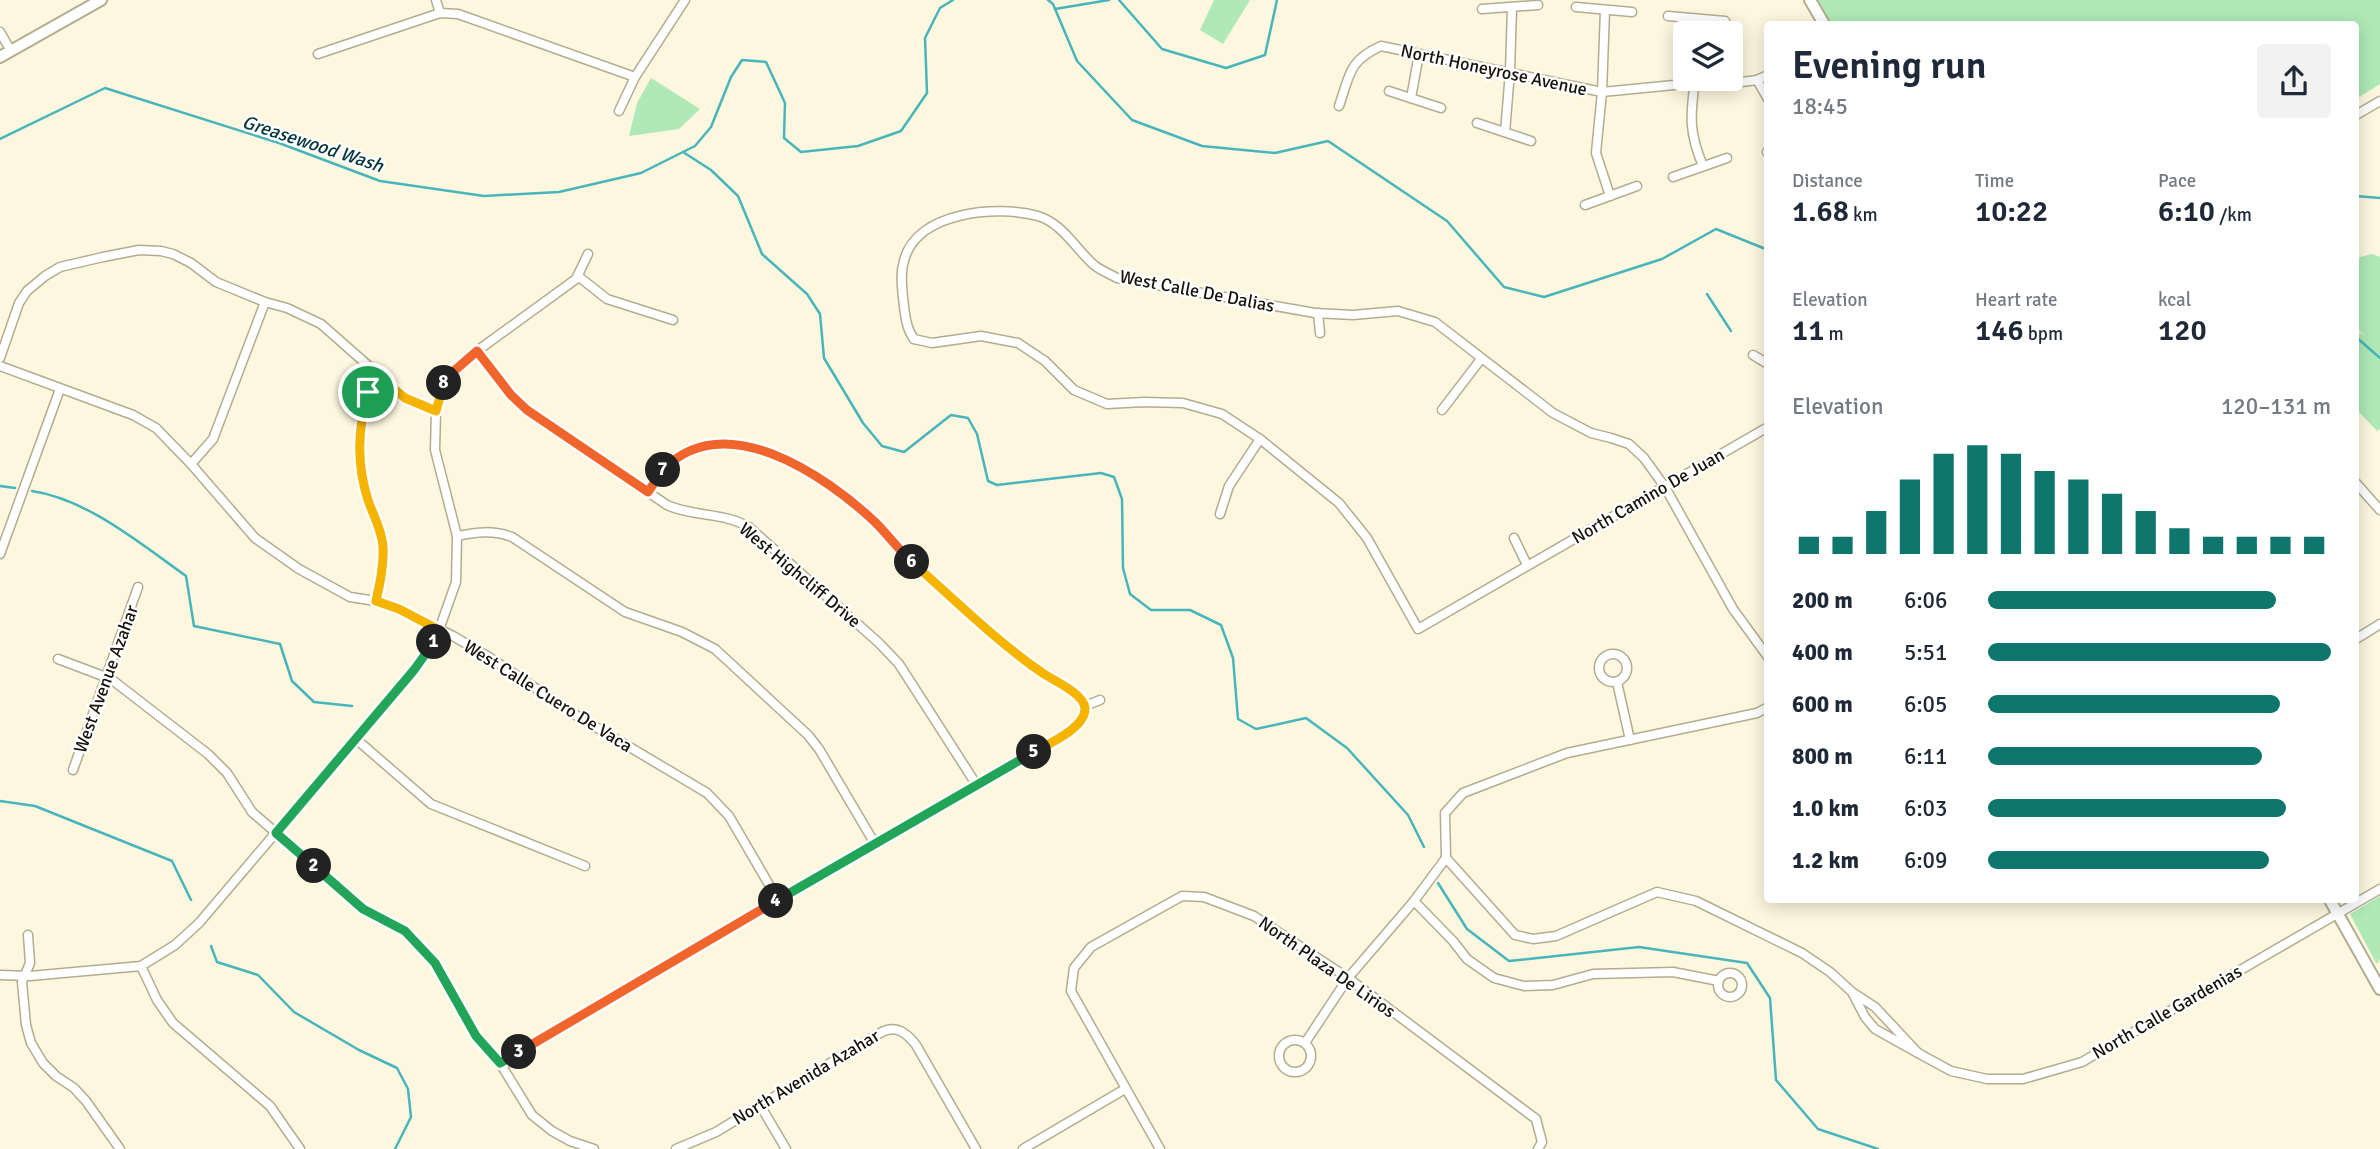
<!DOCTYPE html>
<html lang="en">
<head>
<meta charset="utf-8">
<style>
	:root { --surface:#fff; --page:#f2f2f3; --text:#1f2937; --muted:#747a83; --accent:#0f766e }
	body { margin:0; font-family:Signika,sans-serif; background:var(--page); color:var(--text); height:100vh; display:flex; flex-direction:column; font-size:26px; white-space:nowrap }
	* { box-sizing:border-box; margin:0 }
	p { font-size:23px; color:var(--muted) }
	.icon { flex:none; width:38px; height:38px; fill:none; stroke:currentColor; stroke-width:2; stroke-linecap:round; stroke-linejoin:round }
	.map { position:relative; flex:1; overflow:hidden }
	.side { position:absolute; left:1764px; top:21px; width:595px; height:882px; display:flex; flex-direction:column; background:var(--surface); border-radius:7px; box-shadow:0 4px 18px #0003 }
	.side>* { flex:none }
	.fabs { position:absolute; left:1673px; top:21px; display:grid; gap:14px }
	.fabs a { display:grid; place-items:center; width:70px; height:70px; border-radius:7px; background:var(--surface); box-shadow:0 4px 18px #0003; font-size:35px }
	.pin { position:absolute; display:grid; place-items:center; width:60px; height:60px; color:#fff; margin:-30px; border:4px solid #fff; border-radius:50%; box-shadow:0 2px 7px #0007 }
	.km { position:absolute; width:35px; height:35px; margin:-18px; border-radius:50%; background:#222; color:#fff; font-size:19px; line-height:35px; text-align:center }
	.round { display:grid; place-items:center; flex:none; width:74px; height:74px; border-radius:7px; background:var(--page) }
	.head { display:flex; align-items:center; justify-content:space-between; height:119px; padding:0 28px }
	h1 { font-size:38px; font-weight:600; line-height:52px }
	.metrics { display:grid; grid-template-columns:repeat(3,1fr); gap:10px; height:119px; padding:7px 28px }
	.metrics div { display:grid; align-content:center }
	.metrics b { font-size:30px; font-weight:600 }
	.metrics small { font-size:19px; font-weight:400 }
	.metrics p { font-size:19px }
	.chart { height:196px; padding:14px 28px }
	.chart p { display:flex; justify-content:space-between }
	.chart svg { width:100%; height:126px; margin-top:7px; stroke:var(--accent); stroke-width:6 }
	ul { padding:0 28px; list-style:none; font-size:23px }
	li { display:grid; grid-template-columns:112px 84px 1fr; align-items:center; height:52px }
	li i { height:18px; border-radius:9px; background:var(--accent) }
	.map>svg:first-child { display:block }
	.green { fill:#afe9b7 }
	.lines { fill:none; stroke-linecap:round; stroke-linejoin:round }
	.stream { stroke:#48b4bb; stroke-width:2.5 }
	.street-casing { stroke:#b4ac8f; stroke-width:11 }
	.secondary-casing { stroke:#b4ac8f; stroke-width:14 }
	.street { stroke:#fff; stroke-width:8 }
	.secondary { stroke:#fff; stroke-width:10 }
	.split-1-casing { stroke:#fff; stroke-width:14 }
	.split-2-casing { stroke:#fff; stroke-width:14 }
	.split-3-casing { stroke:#fff; stroke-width:14 }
	.split-4-casing { stroke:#fff; stroke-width:14 }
	.split-5-casing { stroke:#fff; stroke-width:14 }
	.split-6-casing { stroke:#fff; stroke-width:14 }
	.split-7-casing { stroke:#fff; stroke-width:14 }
	.split-8-casing { stroke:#fff; stroke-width:14 }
	.split-9-casing { stroke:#fff; stroke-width:14 }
	.split-1 { stroke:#f5b400; stroke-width:9 }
	.split-2 { stroke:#22a559; stroke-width:9 }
	.split-3 { stroke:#22a559; stroke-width:9 }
	.split-4 { stroke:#f0652b; stroke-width:9 }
	.split-5 { stroke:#22a559; stroke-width:9 }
	.split-6 { stroke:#f5b400; stroke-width:9 }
	.split-7 { stroke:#f0652b; stroke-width:9 }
	.split-8 { stroke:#f0652b; stroke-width:9 }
	.split-9 { stroke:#f5b400; stroke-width:9 }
	.labels { text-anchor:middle; stroke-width:5; stroke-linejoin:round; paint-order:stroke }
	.street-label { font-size:18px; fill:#161309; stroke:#fff }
	.water-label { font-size:19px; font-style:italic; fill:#03373b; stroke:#fff }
</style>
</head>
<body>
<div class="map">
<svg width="2380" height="1149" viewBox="0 0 2380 1149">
	<rect width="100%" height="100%" fill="#fef7df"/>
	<g class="green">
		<path d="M1214,0H1250L1223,44L1200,30Z"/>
		<path d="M1811,0H2380V84L2356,99V24H1825Z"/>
		<path d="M651,78L700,109L679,129L629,136L637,103Z"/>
		<path d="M2372,254L2380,257V429L2377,431L2359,412L2356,402V330L2366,337L2356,327V258Z"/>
		<path d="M2380,896V959L2378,963H2376L2350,914Z"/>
	</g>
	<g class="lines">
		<g class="stream">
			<path d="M1048,0L1053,4L1077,61L1132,120L1202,146L1275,153L1328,141L1447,221L1504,287L1544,297L1662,259L1716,229L1768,250"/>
			<path d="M1119,0L1162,49L1226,68L1265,55L1277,0"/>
			<path d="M1055,9L1109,0"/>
			<path d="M0,139L105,88L279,143L380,181L484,196L559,192L641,173L695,146L711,127L731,77L742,60L766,62L785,103L784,138L801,152L858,146L901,131L927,93L925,38L940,8L953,0"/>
			<path d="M683,152L711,170L738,196L762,254L807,294L820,314L824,358L863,423L882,446L904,452L951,415L968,418L977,434L988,481L997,485L1101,473L1114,477L1122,499L1123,568L1130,594L1151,610H1190L1221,625L1233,658L1238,719L1256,729L1306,718L1347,748L1408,815L1424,847"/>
			<path d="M2356,196L2380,198"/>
			<path d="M1707,294L1731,331"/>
			<path d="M2356,337L2380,358"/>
			<path d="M0,486L15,488"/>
			<path d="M32,491C87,499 141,544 186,576L194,626L280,644L292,681L314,702L352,706"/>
			<path d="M0,801L35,806L172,861L191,900"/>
			<path d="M1438,883L1467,929L1509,961L1639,947L1747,963L1770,998L1776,1080L1818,1129L1878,1149"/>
			<path d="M211,946L217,962L258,975L294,1012L359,1050L397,1068L408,1089L411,1117L395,1149"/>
		</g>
		<defs>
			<g id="street">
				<path d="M436,0L440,13"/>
				<path d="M1576,7L1632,12"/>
				<path d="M1482,9L1538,5"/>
				<path d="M1605,10L1602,92L1596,153L1610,196"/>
				<path d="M1668,16L1725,21"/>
				<path d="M0,32L11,51"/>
				<path d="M1698,33L1699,19"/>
				<path d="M318,54L440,13L458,14L635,77"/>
				<path d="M1757,80L1768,99"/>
				<path d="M1695,81C1690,116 1689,133 1703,166"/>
				<path d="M1389,91L1441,108"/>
				<path d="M1411,98L1419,54"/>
				<path d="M1339,106C1350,75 1348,61 1381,46L1602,92L1695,83L1726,84L1757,80L1768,75"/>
				<path d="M619,111L635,77L685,0"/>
				<path d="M2356,115L2380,101"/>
				<path d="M1477,123L1531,141"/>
				<path d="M1505,132L1510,72L1512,7"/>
				<path d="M1767,152H1768"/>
				<path d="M1673,177L1727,158"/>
				<path d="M1585,205L1637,186"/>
				<path d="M578,276L607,299L673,320"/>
				<path d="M1318,313L1320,333"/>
				<path d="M914,339C905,327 905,312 903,298C902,286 900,273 904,261C916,211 998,205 1038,216C1062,223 1076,249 1094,265C1100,270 1110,274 1117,278L1315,313L1353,315L1398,311L1435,322L1553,413L1591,433L1611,438L1629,444L1644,458L1665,487L1733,609L1768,657"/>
				<path d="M914,339L932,343L981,336L1018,343L1045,361L1074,390L1107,404L1144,402L1183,403L1222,414L1260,439L1339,503L1367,538L1418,629L1768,427"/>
				<path d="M477,351L511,395L527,410L667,505C693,517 723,512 749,527L879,643L899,664L976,784"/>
				<path d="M1753,355L1768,364"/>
				<path d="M0,358L19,303L27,291L45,276L60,267L103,257L139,250L161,251L173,254L191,263L216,282L265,302L287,308L321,324L405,398L436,411"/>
				<path d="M0,366L133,415L156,428L191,464L255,538L299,569L350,597L376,601L399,609L453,636L489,657L574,714L707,793L729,816L778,900"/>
				<path d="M376,374C358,416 353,457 369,501C374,516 382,531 383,547C384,566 380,583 376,601"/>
				<path d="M1442,410L1481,359"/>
				<path d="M191,464L213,439L265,302"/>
				<path d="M2356,483L2380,510"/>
				<path d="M648,492C656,479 664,465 678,456C738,417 834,481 877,524C887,534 895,546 905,556C926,575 948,594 969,612C987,627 1004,644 1022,658C1042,673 1071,684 1085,706"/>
				<path d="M1220,514L1229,486L1260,439"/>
				<path d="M457,536C477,532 493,530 512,537L625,612L682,632L715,649L808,735L819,749L875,844"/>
				<path d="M1514,538L1527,565"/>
				<path d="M0,554L60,389"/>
				<path d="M2356,639L2380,624"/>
				<circle cx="1613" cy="668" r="14"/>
				<path d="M58,659L111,679L208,754L227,773L252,812L364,909L405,931L435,963L476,1036L500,1063L532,1115L552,1131L570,1141L594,1149"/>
				<path d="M1617,682L1630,740"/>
				<path d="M1085,706L1100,700"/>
				<path d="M356,739L431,804L585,866"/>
				<path d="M73,770L138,587"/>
				<path d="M1446,858L1515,935L1533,939L1556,936L1657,892L1696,901L1802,953L1830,972L1852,992L1875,1007L1918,1053L1875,1029L1865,1017L1852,992"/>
				<path d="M1414,901L1453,941L1467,959L1494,978L1524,986L1553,985L1593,974L1673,972L1719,981"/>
				<path d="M28,935L30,963L22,982L26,1025L31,1043L43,1063L56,1076L74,1088L86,1101L120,1149"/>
				<path d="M141,966L157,1000L173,1023L270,1106L300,1149"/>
				<circle cx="1730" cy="985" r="12"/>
				<path d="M0,975L30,976L141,966L175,945L199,923L414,670L433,643L439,630L456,582L457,536L435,450L436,411L446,378L477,351L576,279L588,254"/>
				<circle cx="1295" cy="1056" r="16"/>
				<path d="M1305,1043L1348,978L1414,901L1446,858L1445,813L1463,793L1567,753L1757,713L1768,707"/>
				<path d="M1918,1053L1951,1071L1987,1079H2023L2082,1062L2380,889"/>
				<path d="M500,1063L976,784L1069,732L1082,718L1085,706"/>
				<path d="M760,1105L786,1149"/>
				<path d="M676,1149L716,1132L880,1033C895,1024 906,1032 916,1045L976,1149"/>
				<path d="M1023,1149L1125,1089"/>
				<path d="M1160,1149L1071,991L1074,968L1091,947L1182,896L1204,897L1254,916L1348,978L1536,1119L1542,1142L1538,1149"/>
			</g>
			<g id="secondary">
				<path d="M1810,0L1824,24"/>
				<path d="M0,57L101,0"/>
				<path d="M2330,900L2380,989"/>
			</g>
		</defs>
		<use href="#street" class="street-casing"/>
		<use href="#secondary" class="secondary-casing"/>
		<use href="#street" class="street"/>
		<use href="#secondary" class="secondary"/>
	</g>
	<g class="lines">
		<defs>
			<path id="split-1" d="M368,392C358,429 356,462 368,500C373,515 382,530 383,547C384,565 380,583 376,601L399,609L439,630L434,642"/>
			<path id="split-2" d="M314,866L276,833L414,670L434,642"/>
			<path id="split-3" d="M314,866L363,909L405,931L435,963L476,1036L500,1063L519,1052"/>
			<path id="split-4" d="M519,1052L776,901"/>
			<path id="split-5" d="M776,901L1034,752"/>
			<path id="split-6" d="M912,562C955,600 997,642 1044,674C1055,681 1084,694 1085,708C1086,728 1048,744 1034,752"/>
			<path id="split-7" d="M663,470C724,406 825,475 875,522C888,535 899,550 912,562"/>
			<path id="split-8" d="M444,383L446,378L477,351L511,395L527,410L648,492L663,470"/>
			<path id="split-9" d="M368,392L376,374L405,398L436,411L444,383"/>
		</defs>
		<use href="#split-1" class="split-1-casing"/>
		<use href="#split-2" class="split-2-casing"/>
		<use href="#split-3" class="split-3-casing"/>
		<use href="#split-4" class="split-4-casing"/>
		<use href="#split-5" class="split-5-casing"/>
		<use href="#split-6" class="split-6-casing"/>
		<use href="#split-7" class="split-7-casing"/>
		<use href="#split-8" class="split-8-casing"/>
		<use href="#split-9" class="split-9-casing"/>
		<use href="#split-1" class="split-1"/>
		<use href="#split-2" class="split-2"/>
		<use href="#split-3" class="split-3"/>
		<use href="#split-4" class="split-4"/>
		<use href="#split-5" class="split-5"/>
		<use href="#split-6" class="split-6"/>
		<use href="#split-7" class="split-7"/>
		<use href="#split-8" class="split-8"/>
		<use href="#split-9" class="split-9"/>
	</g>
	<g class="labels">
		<g class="street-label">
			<text transform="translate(1494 70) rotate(12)" y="6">North Honeyrose Avenue</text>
			<text transform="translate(1197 291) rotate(11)" y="6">West Calle De Dalias</text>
			<text transform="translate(1648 496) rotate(-30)" y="6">North Camino De Juan</text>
			<text transform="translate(800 575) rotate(40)" y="6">West Highcliff Drive</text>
			<text transform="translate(106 679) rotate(-70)" y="6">West Avenue Azahar</text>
			<text transform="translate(548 696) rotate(32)" y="6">West Calle Cuero De Vaca</text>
			<text transform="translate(1327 967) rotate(35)" y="6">North Plaza De Lirios</text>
			<text transform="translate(2167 1012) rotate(-30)" y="6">North Calle Gardenias</text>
			<text transform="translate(806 1077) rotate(-31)" y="6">North Avenida Azahar</text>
		</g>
		<g class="water-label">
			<text transform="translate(313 143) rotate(18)" y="7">Greasewood Wash</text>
		</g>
	</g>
</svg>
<div class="fabs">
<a><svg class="icon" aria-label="layers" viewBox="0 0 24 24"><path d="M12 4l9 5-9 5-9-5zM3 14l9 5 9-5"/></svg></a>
</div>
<div class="pin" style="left:368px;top:392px;background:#1e9e55"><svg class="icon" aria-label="arrive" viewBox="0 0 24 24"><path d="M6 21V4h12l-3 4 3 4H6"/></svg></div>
<b class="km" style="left:434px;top:642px">1</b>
<b class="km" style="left:314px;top:866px">2</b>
<b class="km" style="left:519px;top:1052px">3</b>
<b class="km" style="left:776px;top:901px">4</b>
<b class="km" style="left:1034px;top:752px">5</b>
<b class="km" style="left:912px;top:562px">6</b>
<b class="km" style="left:663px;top:470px">7</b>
<b class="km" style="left:444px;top:383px">8</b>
<section class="side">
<div class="head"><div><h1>Evening run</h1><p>18:45</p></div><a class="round"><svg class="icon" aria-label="share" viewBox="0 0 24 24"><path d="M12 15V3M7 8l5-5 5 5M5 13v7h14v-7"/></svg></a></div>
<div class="metrics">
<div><p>Distance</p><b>1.68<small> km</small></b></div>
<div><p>Time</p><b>10:22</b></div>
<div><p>Pace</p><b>6:10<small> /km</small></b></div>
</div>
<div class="metrics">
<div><p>Elevation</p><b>11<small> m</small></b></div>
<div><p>Heart rate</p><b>146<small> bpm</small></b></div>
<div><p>kcal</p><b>120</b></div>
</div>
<div class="chart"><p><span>Elevation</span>120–131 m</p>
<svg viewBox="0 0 160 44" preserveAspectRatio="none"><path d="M5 44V38M15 44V38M25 44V29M35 44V18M45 44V9M55 44V6M65 44V9M75 44V15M85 44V18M95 44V23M105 44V29M115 44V35M125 44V38M135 44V38M145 44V38M155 44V38"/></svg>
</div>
<ul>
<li><b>200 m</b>6:06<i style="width:84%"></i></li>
<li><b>400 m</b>5:51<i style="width:100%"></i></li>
<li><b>600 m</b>6:05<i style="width:85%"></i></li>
<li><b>800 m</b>6:11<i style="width:80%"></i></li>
<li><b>1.0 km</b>6:03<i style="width:87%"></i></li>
<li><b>1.2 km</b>6:09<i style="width:82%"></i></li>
</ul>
</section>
</div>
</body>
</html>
